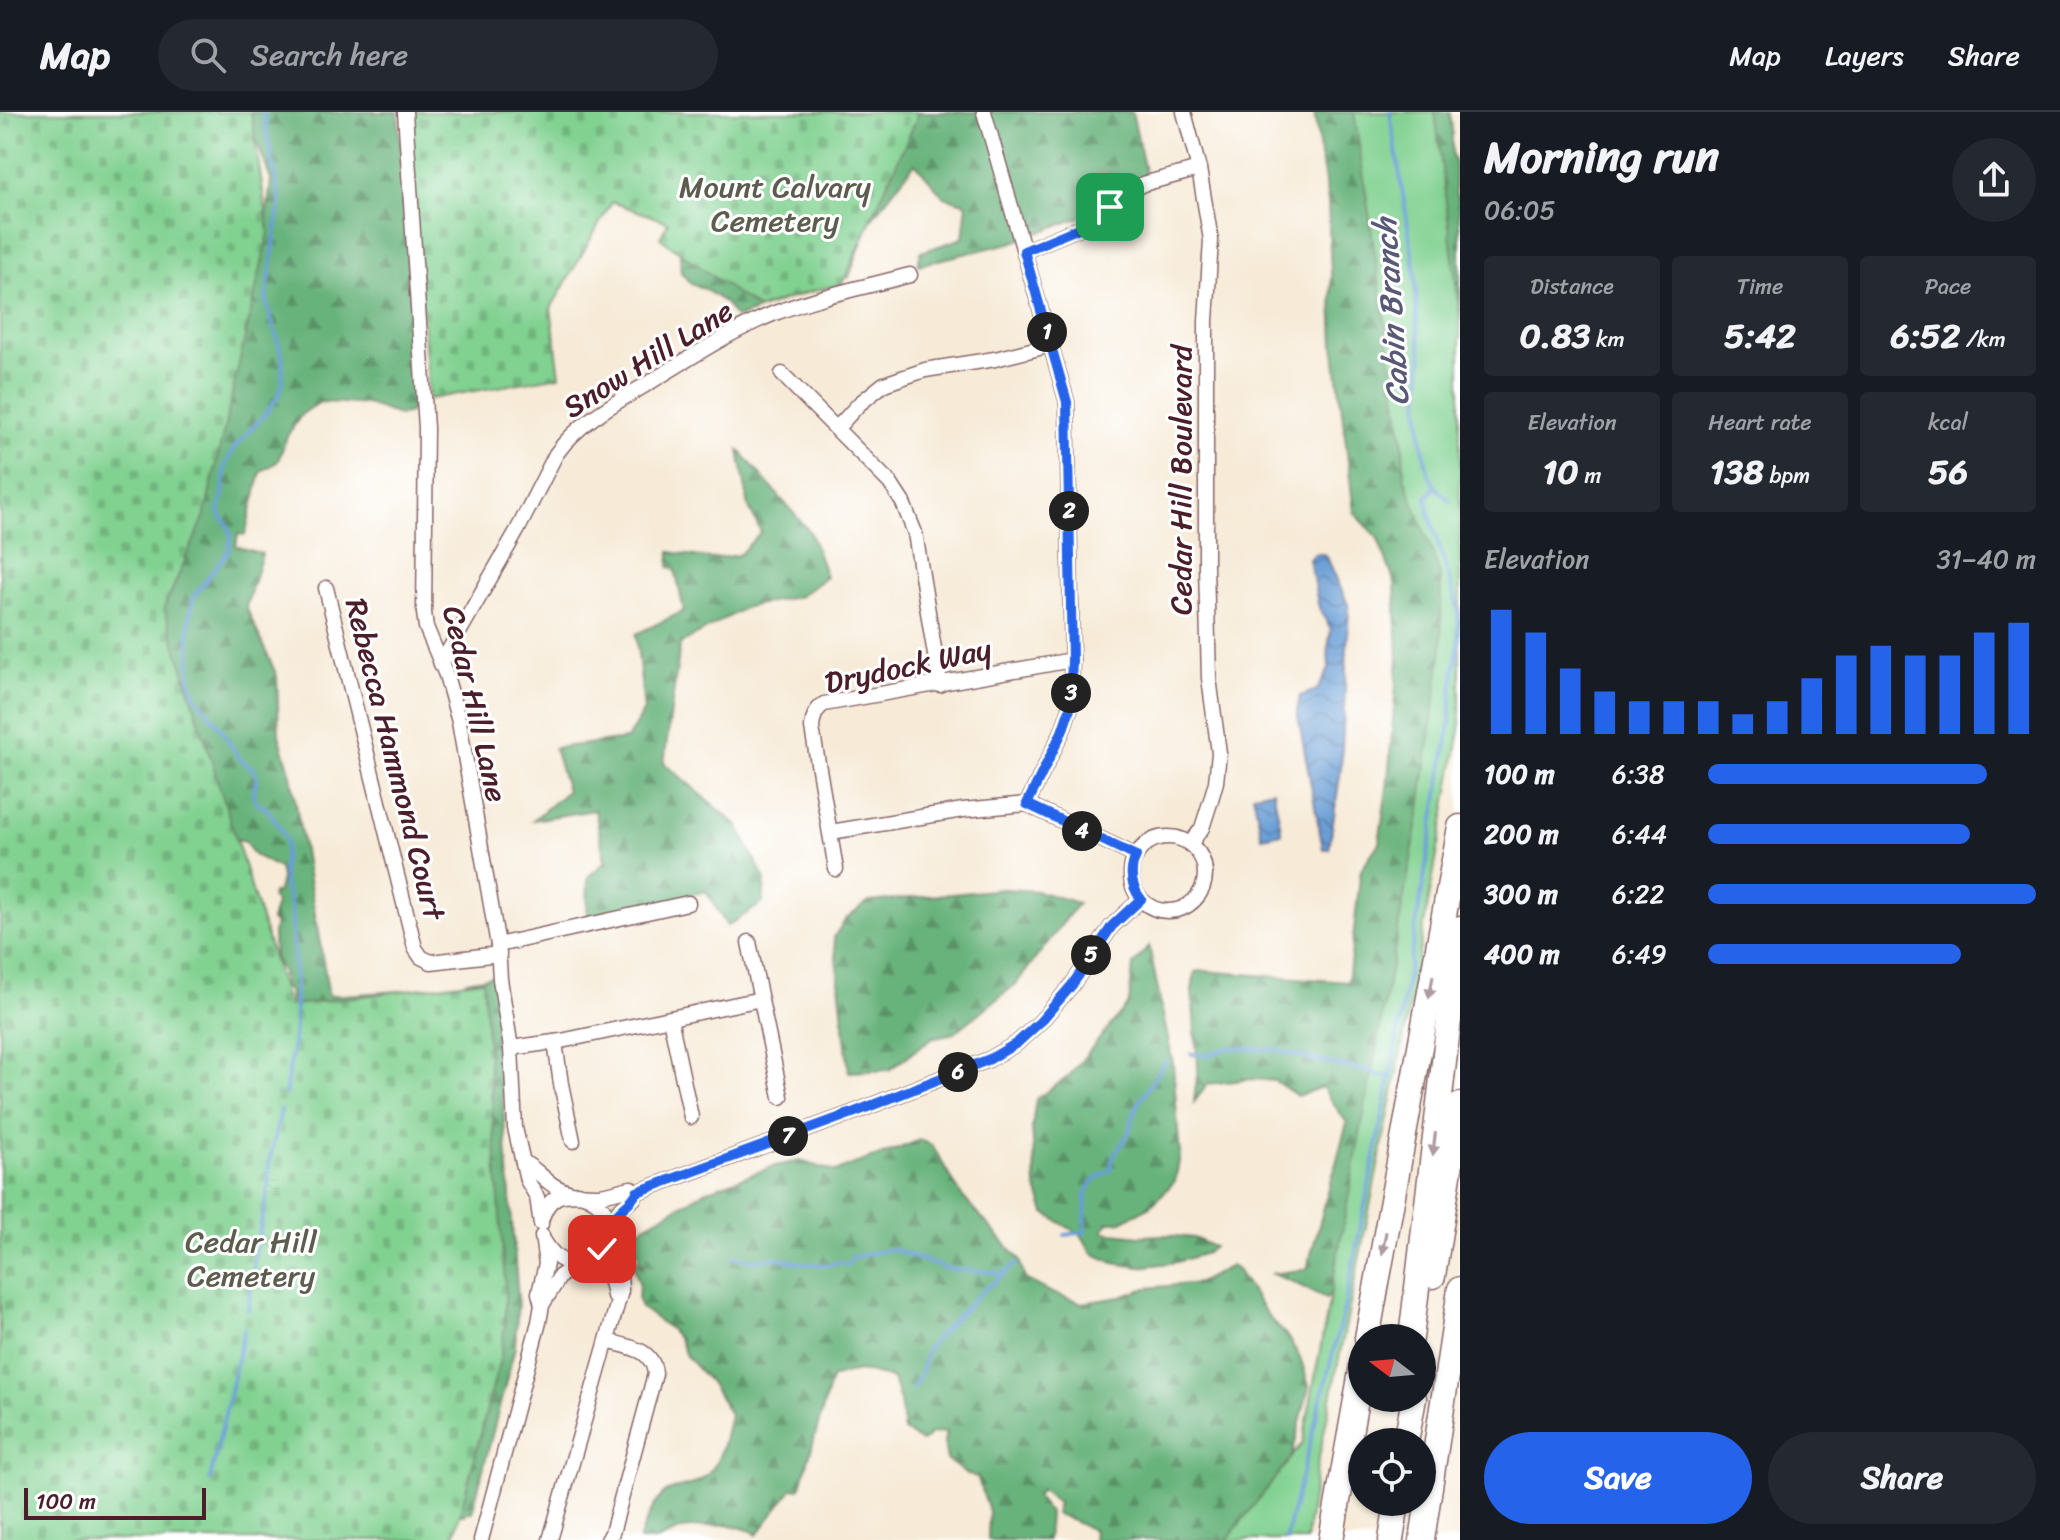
<!DOCTYPE html>
<html lang="en">
<head>
<meta charset="utf-8">
<style>
	:root { --surface:#171b24; --page:#242831; --text:#f1f3f6; --muted:#9ea1a6; --line:#363941; --accent:#2563eb }
	body { margin:0; font-family:Sriracha,sans-serif; background:var(--page); color:var(--text); height:100vh; display:flex; flex-direction:column; font-size:30px; white-space:nowrap }
	* { box-sizing:border-box; margin:0 }
	p { font-size:26px; color:var(--muted) }
	.icon { flex:none; width:44px; height:44px; fill:none; stroke:currentColor; stroke-width:2; stroke-linecap:round; stroke-linejoin:round }
	.map { position:relative; flex:1; overflow:hidden }
	.drawer { display:flex; flex-direction:column; background:var(--surface); width:600px }
	.drawer>* { flex:none }
	.needle { width:52px; rotate:286deg }
	.tools { position:absolute; left:1348px; top:1212px; display:grid; gap:16px }
	.tools a { display:grid; place-items:center; width:88px; height:88px; border-radius:50%; background:var(--surface); box-shadow:0 2px 6px #0004; font-size:40px }
	.scale { position:absolute; left:24px; bottom:20px; width:182px; box-sizing:border-box; padding-left:8px; border:4px solid #4a1f2b; border-top:0; font-size:22px; line-height:28px; white-space:nowrap; color:#4a1f2b; -webkit-text-stroke:6px #fff; paint-order:stroke }
	.pin { position:absolute; display:grid; place-items:center; width:68px; height:68px; color:#fff; margin:-34px; border-radius:16px; box-shadow:0 4px 12px #0006 }
	.km { position:absolute; width:40px; height:40px; margin:-20px; border-radius:50%; background:#222; color:#fff; font-size:22px; line-height:40px; text-align:center }
	.round { display:grid; place-items:center; flex:none; width:84px; height:84px; border-radius:42px; background:var(--page) }
	.head { display:flex; align-items:center; justify-content:space-between; height:136px; padding:0 24px }
	h1 { font-size:44px; font-weight:700; line-height:60px }
	.metrics { display:grid; grid-template-columns:repeat(3,1fr); gap:12px; height:136px; padding:8px 24px }
	.metrics div { display:grid; align-content:center; border-radius:8px; background:var(--page); text-align:center }
	.metrics b { font-size:34px; font-weight:700 }
	.metrics small { font-size:22px; font-weight:400 }
	.metrics p { font-size:22px }
	.chart { height:224px; padding:16px 24px }
	.chart p { display:flex; justify-content:space-between }
	.chart svg { width:100%; height:144px; margin-top:8px; stroke:var(--accent); stroke-width:6 }
	.primary-button { display:flex; gap:16px; margin-top:auto; padding:16px 24px }
	.primary-button a { flex:1; height:92px; border-radius:48px; background:var(--accent); color:#fff; font-size:32px; font-weight:700; line-height:92px; text-align:center }
	.primary-button a+a { background:var(--page); color:var(--text) }
	ul { padding:0 24px; list-style:none; font-size:26px }
	li { display:grid; grid-template-columns:128px 96px 1fr; align-items:center; height:60px }
	li i { height:20px; border-radius:10px; background:var(--accent) }
	header { display:flex; align-items:center; gap:48px; box-sizing:border-box; height:112px; padding:0 40px; background:var(--surface); border-bottom:2px solid var(--line) }
	header strong { font-size:38px }
	nav { display:flex; gap:44px; margin-inline-start:auto; font-size:28px }
	.search { width:560px; height:72px; background:var(--page); display:flex; align-items:center; gap:20px; box-sizing:border-box; padding:0 28px; border-radius:44px; color:var(--muted); font-size:30px }
	main { display:flex; flex:1; min-height:0 }
	.map>svg:first-child { display:block }
	.forest { fill:url(#forest-firs); stroke:#596953; stroke-width:2 }
	.cemetery { fill:url(#cemetery-stones); stroke:#66785e; stroke-width:2 }
	.park { fill:#81d191; stroke:#66785e; stroke-width:2 }
	.water { fill:url(#water-waves); stroke:#5a5e80; stroke-width:2 }
	.lines { fill:none; stroke-linecap:round; stroke-linejoin:round }
	.stream { stroke:#699ed5; stroke-width:4 }
	.street-casing { stroke:#876668; stroke-width:17 }
	.highway-casing { stroke:#876668; stroke-width:27 }
	.street { stroke:#fff; stroke-width:14 }
	.highway { stroke:#fff; stroke-width:24 }
	.oneway { fill:#ae9aa0 }
	.route-casing { stroke:#fff; stroke-width:16 }
	.route { stroke:#2563eb; stroke-width:10 }
	.labels { text-anchor:middle; stroke-width:6; stroke-linejoin:round; paint-order:stroke }
	.park-label { font-size:30px; fill:#5d5d4f; stroke:#fff }
	.street-label { font-size:30px; fill:#4a1f2b; stroke:#fff }
	.water-label { font-size:32px; font-style:italic; fill:#585877; stroke:#fff }
</style>
</head>
<body>
<header>
<strong>Map</strong>
<div class="search"><svg class="icon" aria-label="search" viewBox="0 0 24 24"><circle cx="10" cy="10" r="6"/><path d="M15 15l6 6"/></svg>Search here</div>
<nav><a>Map</a><a>Layers</a><a>Share</a></nav>
</header>
<main>
<div class="map">
<svg width="1460" height="1428" viewBox="0 0 1460 1428">
	<defs>
		<pattern id="forest-firs" width="22" height="20" patternUnits="userSpaceOnUse" patternTransform="scale(2)"><rect width="22" height="20" fill="#68b37b"/><path d="M5 1l3.5 6h-7zM16 11l3.5 6h-7z" fill="#589165"/></pattern>
		<pattern id="cemetery-stones" width="16" height="16" patternUnits="userSpaceOnUse" patternTransform="scale(2)"><rect width="16" height="16" fill="#81d191"/><path d="M2 7V4a2 2 0 0 1 4 0v3zM10 15v-3a2 2 0 0 1 4 0v3z" fill="#71b37d"/></pattern>
		<pattern id="water-waves" width="16" height="10" patternUnits="userSpaceOnUse" patternTransform="scale(2)"><rect width="16" height="10" fill="#699ed5"/><path d="M0 5q4-4 8 0t8 0" fill="none" stroke="#5880ad"/></pattern>
	</defs>
	<rect width="100%" height="100%" fill="#fff"/>
	<filter id="ink" filterUnits="userSpaceOnUse"><feTurbulence type="fractalNoise" baseFrequency=".0125" numOctaves="2"/><feDisplacementMap in="SourceGraphic" scale="16" xChannelSelector="R" yChannelSelector="G"/><feConvolveMatrix kernelMatrix="1 2 1 2 8 2 1 2 1" color-interpolation-filters="sRGB"/></filter>
	<filter id="wash" filterUnits="userSpaceOnUse"><feTurbulence type="fractalNoise" baseFrequency=".006" numOctaves="4" result="noise"/><feDisplacementMap in="SourceGraphic" scale="32" xChannelSelector="R" yChannelSelector="G"/><feGaussianBlur stdDeviation="1.8" result="paint"/><feColorMatrix in="noise" values="0 0 0 0 0 0 0 0 0 0 0 0 0 0 0 0 0 1.4 0 .05"/><feComposite in="paint" operator="in"/></filter>
	<g filter="url(#wash)">
		<rect width="100%" height="100%" fill="#f7ebd8"/>
		<g class="forest">
			<path d="M246,0H398L418,291L409,301L398,303L367,292L320,290L302,302L287,324L278,349L261,360L245,423L238,422L236,434L262,442L246,495L277,564L279,623L291,663L329,884L441,876L445,877L467,869L493,864L518,1187L515,1235L472,1400H466L465,1403L449,1399L490,1095L498,1061L492,1049L289,890L290,881L284,875L282,860L274,848L273,821L275,812L271,809L276,791L272,786L273,781L277,782L281,767L279,756L254,743L245,729L228,726L110,489L264,127L271,68Z"/>
			<path d="M787,0H1132L1146,64L1097,99L1010,131L918,153L921,140L963,126L967,92L944,85L915,51L869,110L849,165L736,206L725,191L703,176L691,172L681,160L678,100Z"/>
			<path d="M1314,0H1450L1452,17V43L1455,52V78L1458,87L1460,126V558L1334,1176L1326,1187L1293,1170L1272,1162L1307,1157L1347,1011L1322,975L1297,984L1275,969L1252,967L1208,972L1194,990L1198,955L1192,879L1195,860L1203,859L1348,870L1361,757L1379,731L1388,669L1398,547L1395,471L1377,425L1354,400L1334,232L1328,90Z"/>
			<path d="M739,338L810,420L826,465L800,484L746,495L680,532L664,651L738,714L765,768L763,791L727,814L706,779L587,809L588,765L605,750L595,698L533,708L567,679L554,636L627,627L644,598L636,522L684,499L675,457L669,455L670,440L712,447L739,443L761,420L749,396Z"/>
			<path d="M1003,777L1037,779L1078,791L1016,872L954,921L932,926L889,958L849,960L834,825L846,807L869,790Z"/>
			<path d="M1149,834L1173,952L1180,1044L1175,1069L1151,1094L1120,1110H1108L1103,1120L1140,1124L1166,1123L1194,1126L1214,1135L1206,1141L1177,1150L1139,1155L1114,1151L1092,1141L1082,1124L1045,1101L1036,1074L1032,1015L1036,987L1069,964L1129,891L1133,853Z"/>
			<path d="M919,1028L932,1033L961,1083L1019,1147L1025,1167L1052,1181L1082,1191L1121,1185L1147,1176L1199,1171L1231,1154L1237,1158L1270,1207L1286,1223L1300,1245L1309,1274L1271,1428H1093L1094,1418C1080,1414 1069,1405 1055,1402L1058,1391L1041,1378L1036,1384L1049,1401L1047,1428H988L989,1399L977,1365L966,1362L947,1348L944,1330L946,1320L931,1322L922,1330L904,1319L900,1289L893,1267C868,1259 856,1255 831,1267L801,1374L798,1377L793,1376L757,1423L752,1419L728,1412L682,1417L657,1428H639C645,1414 654,1386 668,1379C675,1375 685,1376 693,1372C721,1361 724,1328 730,1302L710,1270L686,1244L679,1227L670,1217L641,1196L638,1187L639,1171L628,1136L643,1157L631,1122L708,1078L775,1054L800,1049L836,1060C863,1047 892,1041 919,1028Z"/>
		</g>
		<g class="cemetery">
			<path d="M0,0H251L269,120L204,406L164,496L288,894L483,868L505,1172V1211L501,1243L453,1428H0Z"/>
			<path d="M408,0H917L916,8L842,172L802,182L758,197L660,126L668,110L612,90L551,196L560,264L429,287Z"/>
		</g>
		<path class="park" d="M1354,0H1435L1460,204V618L1397,961L1316,1360L1306,1428H1227L1303,1330L1419,704L1442,536L1440,462L1404,364L1403,330Z"/>
		<g class="water">
			<path d="M1316,441L1326,443L1349,495L1341,657L1329,737H1323L1297,599L1300,584L1317,578L1329,557L1328,535L1331,518L1319,496L1309,447Z"/>
			<path d="M1273,678L1282,721L1262,725L1253,682Z"/>
		</g>
		<g class="lines">
			<g class="stream">
				<path d="M263,0L280,90L266,189L282,243L283,270L279,283L266,301L235,335L225,353L223,383L219,397L221,405L228,413L231,423L229,438L194,484L189,509L190,568L194,582L221,617L239,646L253,657L257,665L253,684L256,690L268,698L280,716L286,729L283,758L285,777L291,794L295,869V919L285,982"/>
				<path d="M1390,0L1415,159L1417,212L1422,248L1419,294L1422,330L1428,360L1435,375L1450,389"/>
				<path d="M1191,942L1208,943L1228,936L1276,938L1340,954L1371,959L1379,965L1391,963"/>
				<path d="M1065,1123L1085,1120C1088,1089 1076,1075 1111,1058L1112,1047L1129,1020L1137,993L1165,950"/>
				<path d="M733,1144L751,1148L779,1146L800,1151L826,1153L839,1150L847,1153L853,1145L892,1137L947,1157L1005,1161L1016,1152"/>
				<path d="M248,1198L255,1141L268,1078L269,1050L281,998"/>
				<path d="M913,1276L921,1260L927,1238L937,1225L980,1181L1004,1162"/>
				<path d="M210,1368L244,1217"/>
				<path d="M1285,1428L1344,1198L1391,963L1450,611L1452,578L1459,527L1458,496L1429,401L1427,385L1435,375"/>
			</g>
		</g>
	</g>
	<g filter="url(#ink)">
		<g class="lines">
			<defs>
				<g id="street">
					<path d="M405,0L426,316L424,501L426,515L446,563L459,610L498,833L500,867L511,936L515,1016L527,1068L537,1085L541,1112"/>
					<path d="M984,0L1067,290L1072,548L1070,597L1062,620L1027,692"/>
					<path d="M1184,0L1199,57L1211,128L1206,209V454L1209,566L1219,641L1216,670L1210,691L1202,716L1190,732"/>
					<path d="M1024,139L1079,116L1110,95L1124,82L1143,72L1199,57"/>
					<path d="M782,262L890,371L903,391L915,421L940,573"/>
					<path d="M837,316L859,292L884,272L925,258L995,247L1051,233"/>
					<path d="M326,476L415,836L421,845L431,850L499,842"/>
					<path d="M441,552L518,417L556,342C579,310 614,292 647,272C689,247 730,219 775,201C819,184 865,175 910,163"/>
					<path d="M831,720L963,698L1027,692L1136,744"/>
					<circle cx="1168" cy="762" r="37"/>
					<path d="M836,757L812,616C813,606 815,598 824,592L1072,548"/>
					<path d="M749,830L781,985"/>
					<path d="M498,833L688,791"/>
					<path d="M670,906L691,1005"/>
					<path d="M555,930L561,972L573,1029"/>
					<path d="M511,936L561,929L761,887"/>
					<path d="M523,1050C543,1061 548,1076 572,1081"/>
					<path d="M541,1109C551,1073 573,1084 599,1083C610,1082 620,1078 631,1076L637,1080"/>
					<path d="M609,1117L619,1098L634,1086L637,1080L855,1000L990,947L1017,931L1040,910L1072,873L1112,814L1141,787"/>
					<path d="M544,1129C581,1193 649,1100 577,1081"/>
					<path d="M587,1149C606,1158 611,1163 614,1184"/>
					<path d="M542,1193L560,1164L580,1151"/>
					<path d="M607,1229C628,1235 653,1236 655,1262L612,1421L608,1428"/>
					<path d="M481,1428L539,1210L542,1193L539,1181L546,1152L542,1124"/>
					<path d="M550,1428L621,1179L620,1160L609,1140L608,1122"/>
				</g>
				<g id="highway">
					<path d="M1433,1164L1460,993"/>
					<path d="M1367,1226L1460,715"/>
					<path d="M1411,1226L1460,816"/>
					<path d="M1406,1330L1414,1286"/>
					<path d="M1331,1428L1362,1254"/>
					<path d="M1391,1428L1397,1390"/>
					<path d="M1422,1428L1460,1177"/>
				</g>
			</defs>
			<use href="#street" class="street-casing"/>
			<use href="#highway" class="highway-casing"/>
			<use href="#street" class="street"/>
			<use href="#highway" class="highway"/>
		</g>
		<defs><path id="oneway-solid" d="M-6-.8H1V-3.2L6.5 0L1 3.2V.8H-6Z" transform="scale(2)"/></defs>
		<g class="oneway">
			<use href="#oneway-solid" transform="translate(1431 875) rotate(100)"/>
			<use href="#oneway-solid" transform="translate(1434 1032) rotate(97)"/>
			<use href="#oneway-solid" transform="translate(1384 1131) rotate(100)"/>
		</g>
	</g>
	<g class="lines" filter="url(#ink)">
		<defs>
			<path id="route" d="M602,1137C608,1127 608,1116 614,1106C620,1096 632,1091 637,1080L855,1000L990,947L1017,931L1040,910L1072,873L1112,814L1141,787C1131,774 1129,759 1136,744L1027,692L1062,620L1070,597L1072,548L1067,290L1024,139L1079,116L1110,95"/>
		</defs>
		<use href="#route" class="route-casing"/>
		<use href="#route" class="route"/>
	</g>
	<g class="labels">
		<g class="park-label">
			<text x="775" y="85">Mount Calvary<tspan x="775" dy="34">Cemetery</tspan></text>
			<text x="251" y="1140">Cedar Hill<tspan x="251" dy="34">Cemetery</tspan></text>
		</g>
		<g class="street-label">
			<text transform="translate(648 247) rotate(-32)" y="10">Snow Hill Lane</text>
			<text transform="translate(1181 368) rotate(-90)" y="10">Cedar Hill Boulevard</text>
			<text transform="translate(908 554) rotate(-12)" y="10">Drydock Way</text>
			<text transform="translate(475 592) rotate(77)" y="10">Cedar Hill Lane</text>
			<text transform="translate(395 647) rotate(76)" y="10">Rebecca Hammond Court</text>
		</g>
		<g class="water-label">
			<text transform="translate(1391 200) rotate(-94)" y="11">Cabin Branch</text>
		</g>
	</g>
</svg>
<div class="tools">
<a><svg class="needle" viewBox="-14 -14 28 28"><path d="M0-13l5 13h-10z" fill="#e53935"/><path d="M0 13l5-13h-10z" fill="#9ea1a6"/></svg></a>
<a><svg class="icon" aria-label="locate" viewBox="0 0 24 24"><circle cx="12" cy="12" r="6"/><path d="M12 2v4M12 18v4M2 12h4M18 12h4"/></svg></a>
</div>
<div class="scale">100 m</div>
<div class="pin" style="left:1110px;top:95px;background:#1e9e55"><svg class="icon" aria-label="arrive" viewBox="0 0 24 24"><path d="M6 21V4h12l-3 4 3 4H6"/></svg></div>
<div class="pin" style="left:602px;top:1137px;background:#d93025"><svg class="icon" aria-label="check" viewBox="0 0 24 24"><path d="M5 12l5 5 9-10"/></svg></div>
<b class="km" style="left:1047px;top:220px">1</b>
<b class="km" style="left:1069px;top:399px">2</b>
<b class="km" style="left:1071px;top:581px">3</b>
<b class="km" style="left:1082px;top:719px">4</b>
<b class="km" style="left:1091px;top:843px">5</b>
<b class="km" style="left:958px;top:960px">6</b>
<b class="km" style="left:788px;top:1024px">7</b>
</div>
<section class="drawer">
<div class="head"><div><h1>Morning run</h1><p>06:05</p></div><a class="round"><svg class="icon" aria-label="share" viewBox="0 0 24 24"><path d="M12 15V3M7 8l5-5 5 5M5 13v7h14v-7"/></svg></a></div>
<div class="metrics">
<div><p>Distance</p><b>0.83<small> km</small></b></div>
<div><p>Time</p><b>5:42</b></div>
<div><p>Pace</p><b>6:52<small> /km</small></b></div>
</div>
<div class="metrics">
<div><p>Elevation</p><b>10<small> m</small></b></div>
<div><p>Heart rate</p><b>138<small> bpm</small></b></div>
<div><p>kcal</p><b>56</b></div>
</div>
<div class="chart"><p><span>Elevation</span>31–40 m</p>
<svg viewBox="0 0 160 44" preserveAspectRatio="none"><path d="M5 44V6M15 44V13M25 44V24M35 44V31M45 44V34M55 44V34M65 44V34M75 44V38M85 44V34M95 44V27M105 44V20M115 44V17M125 44V20M135 44V20M145 44V13M155 44V10"/></svg>
</div>
<ul>
<li><b>100 m</b>6:38<i style="width:85%"></i></li>
<li><b>200 m</b>6:44<i style="width:80%"></i></li>
<li><b>300 m</b>6:22<i style="width:100%"></i></li>
<li><b>400 m</b>6:49<i style="width:77%"></i></li>
</ul>
<div class="primary-button"><a>Save</a><a>Share</a></div>
</section>
</main>
</body>
</html>
